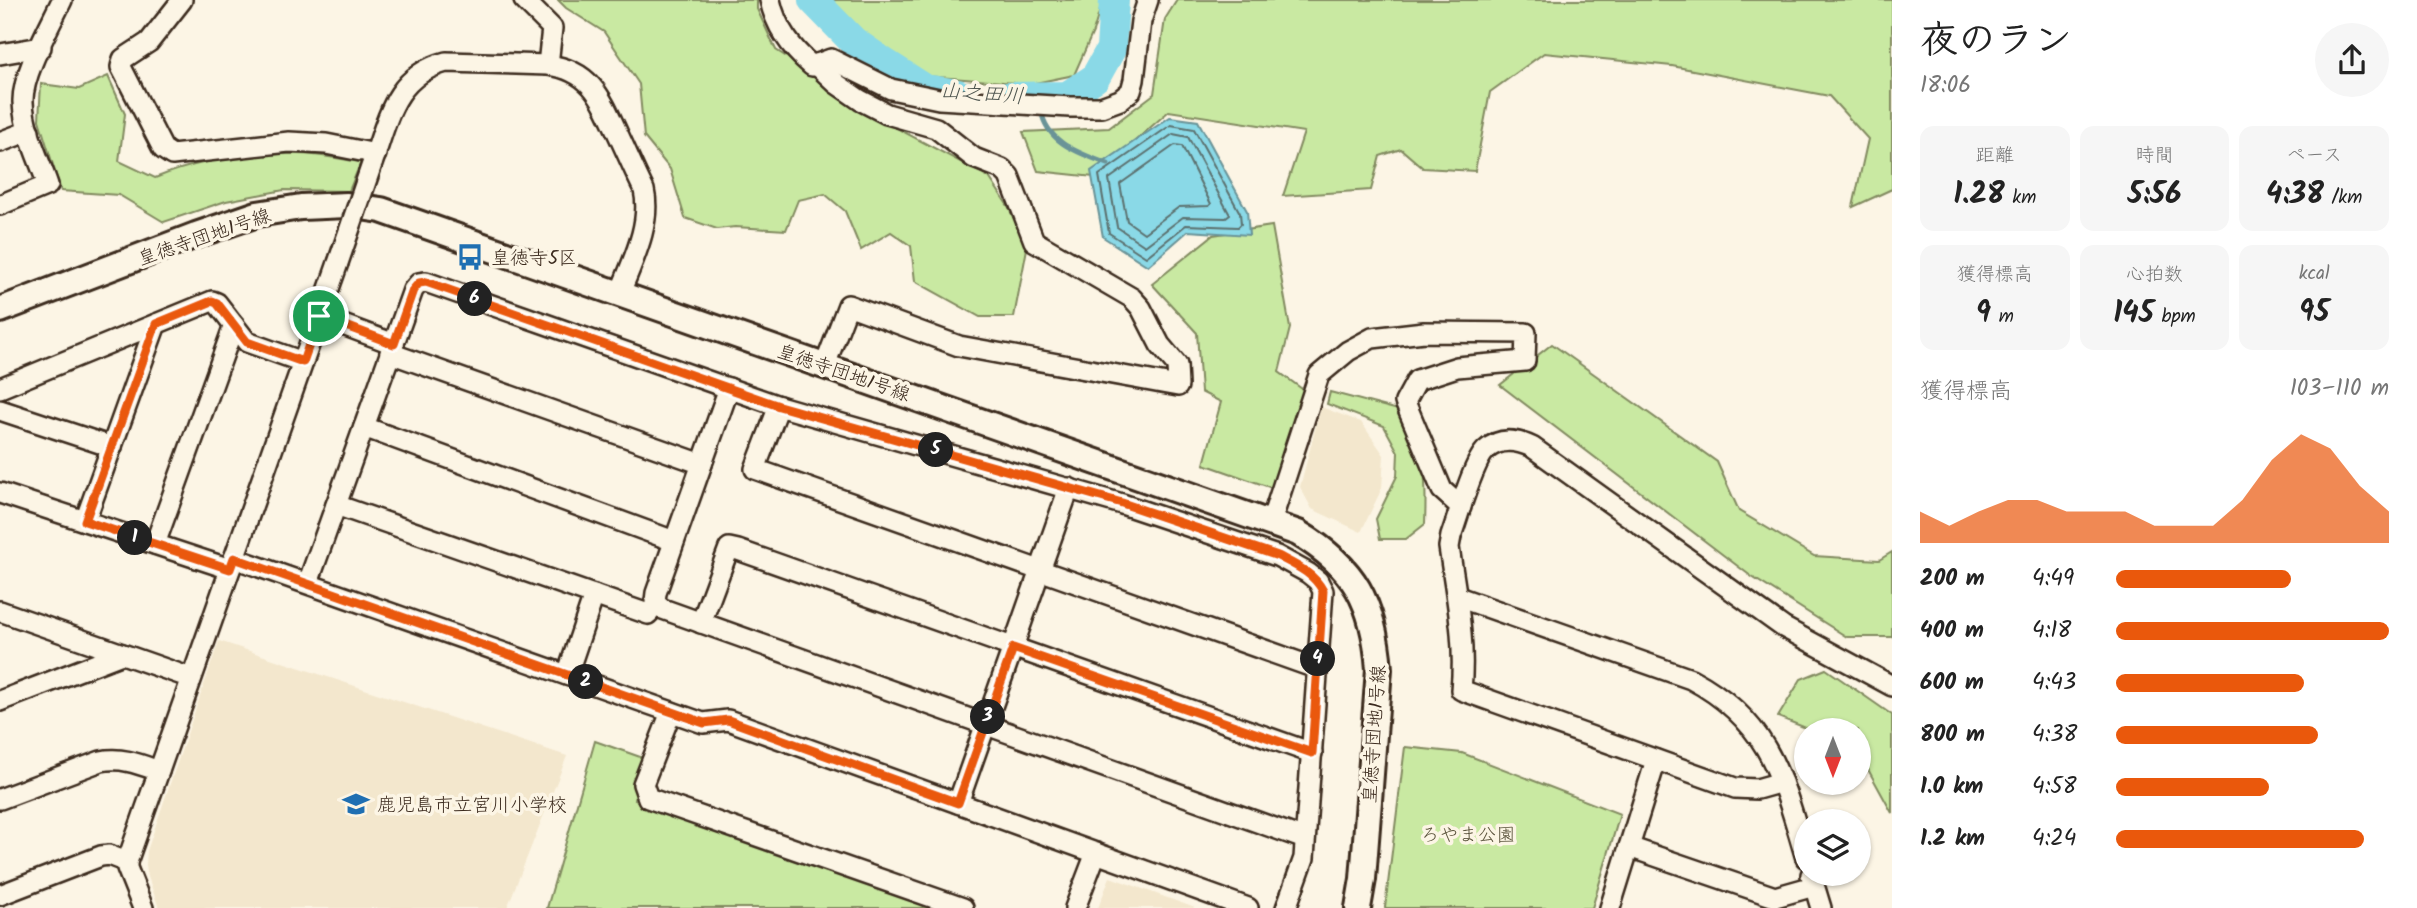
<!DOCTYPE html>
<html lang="ja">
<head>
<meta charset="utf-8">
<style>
	:root { --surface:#fff; --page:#f6f6f6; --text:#222; --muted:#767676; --accent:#ea580c }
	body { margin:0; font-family:Kalam,"Klee One",sans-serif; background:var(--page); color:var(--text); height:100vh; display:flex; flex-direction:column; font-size:26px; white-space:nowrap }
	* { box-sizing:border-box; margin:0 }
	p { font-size:23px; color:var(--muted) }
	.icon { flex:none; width:38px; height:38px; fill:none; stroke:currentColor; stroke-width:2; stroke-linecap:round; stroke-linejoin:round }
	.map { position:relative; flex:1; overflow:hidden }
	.sheet { display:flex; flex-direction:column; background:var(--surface); width:525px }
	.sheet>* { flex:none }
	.needle { width:46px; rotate:180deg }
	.tools { position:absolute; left:1794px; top:718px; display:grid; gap:14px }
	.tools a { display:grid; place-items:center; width:77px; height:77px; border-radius:50%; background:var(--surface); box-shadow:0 2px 5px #0004; font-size:35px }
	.pin { position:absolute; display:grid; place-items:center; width:60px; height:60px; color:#fff; margin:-30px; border:4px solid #fff; border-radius:50%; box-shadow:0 2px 7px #0007 }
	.km { position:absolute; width:35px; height:35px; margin:-18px; border-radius:50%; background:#222; color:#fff; font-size:19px; line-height:35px; text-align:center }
	.round { display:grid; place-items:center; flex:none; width:74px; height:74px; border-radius:37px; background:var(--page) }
	.summary { display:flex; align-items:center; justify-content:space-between; height:119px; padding:0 28px }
	h1 { font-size:38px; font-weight:700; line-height:52px }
	.stats { display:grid; grid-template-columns:repeat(3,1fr); gap:10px; height:119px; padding:7px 28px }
	.stats div { display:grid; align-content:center; border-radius:14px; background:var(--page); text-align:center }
	.stats b { font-size:30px; font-weight:700 }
	.stats small { font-size:19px; font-weight:400 }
	.stats p { font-size:19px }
	.chart { height:196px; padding:14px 28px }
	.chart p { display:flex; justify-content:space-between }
	.chart svg { width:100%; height:126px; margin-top:7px; fill:var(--accent); opacity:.7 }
	ul { padding:0 28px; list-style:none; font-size:23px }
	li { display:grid; grid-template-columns:112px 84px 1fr; align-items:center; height:52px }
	li i { height:18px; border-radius:9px; background:var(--accent) }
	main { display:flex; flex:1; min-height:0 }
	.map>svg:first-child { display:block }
	.built { fill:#f3e7cd }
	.green { fill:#c9e9a2; stroke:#828a60; stroke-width:2 }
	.water { fill:#8ad9e7; stroke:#6a9397; stroke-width:2 }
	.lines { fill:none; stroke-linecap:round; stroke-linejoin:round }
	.shore { stroke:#5b706e; stroke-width:2 }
	.stream { stroke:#6a9397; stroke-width:5 }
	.river { stroke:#8ad9e7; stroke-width:30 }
	.minor-casing { stroke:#3b2a1e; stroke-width:24 }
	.tertiary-casing { stroke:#3b2a1e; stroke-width:30 }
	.minor { stroke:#fcf5e5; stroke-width:19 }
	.tertiary { stroke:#fcf5e5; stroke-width:24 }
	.minor-bridge-casing { stroke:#3b2a1e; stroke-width:24; stroke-linecap:butt }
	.minor-bridge { stroke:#fcf5e5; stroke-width:19 }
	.route-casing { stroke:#fff; stroke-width:14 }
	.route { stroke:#ea580c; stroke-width:9 }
	.labels { text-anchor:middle; stroke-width:7; stroke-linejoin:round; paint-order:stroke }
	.street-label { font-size:19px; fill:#3b2a1e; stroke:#fcf5e5 }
	.poi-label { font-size:19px; fill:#3b2a1e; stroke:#fcf5e5; text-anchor:start }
	.park-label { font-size:19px; fill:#575038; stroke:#fcf5e5 }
	.water-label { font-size:21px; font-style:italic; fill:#4f5650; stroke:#fcf5e5 }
</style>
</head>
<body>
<main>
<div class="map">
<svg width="1892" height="908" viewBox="0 0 1892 908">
	<rect width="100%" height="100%" fill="#fcf5e5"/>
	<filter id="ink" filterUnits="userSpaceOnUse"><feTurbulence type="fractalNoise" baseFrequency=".0143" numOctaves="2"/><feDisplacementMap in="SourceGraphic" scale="14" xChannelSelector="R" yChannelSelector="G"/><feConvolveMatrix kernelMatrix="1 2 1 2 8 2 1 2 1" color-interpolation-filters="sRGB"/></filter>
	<g filter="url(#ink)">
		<g class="built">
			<path d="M1321,407L1361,422L1384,455L1382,488L1361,532L1312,509L1300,487Z"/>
			<path d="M219,641L567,756L507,908H159L148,877L146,865L147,851Z"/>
			<path d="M1110,877L1195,908H1098Z"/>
		</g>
		<g class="green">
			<path d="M558,0H757V9L776,50L900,130L989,177L1029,238L1014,317H980L915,281L911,246L891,232L861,250L845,211L825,194L798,200L786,230L735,227L717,229L685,218L670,169L644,137L639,84L604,32L566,8Z"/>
			<path d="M831,0H1103L1093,32L1074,75L1030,84L925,76L858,32Z"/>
			<path d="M1177,0H1892V189L1853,207L1868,139L1829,96L1672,66L1544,53L1490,92L1475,171L1423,168L1401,149L1380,156L1371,190L1283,196L1304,132L1169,111L1094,177L1038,171L1023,132L1109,128L1154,94L1165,19Z"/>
			<path d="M108,76L125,114L119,161L155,178C199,160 249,153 297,154C318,154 340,159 361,162L349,191L284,190L226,201L164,222L119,195L61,191L39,120L41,84L79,89Z"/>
			<path d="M1272,226L1290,328L1279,372L1309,394L1272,488L1204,464L1221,402L1201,392L1197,333L1152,284L1213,235Z"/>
			<path d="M1552,344L1717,462L1739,511L1814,556L1879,560L1892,552V637H1847L1752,577L1500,385Z"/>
			<path d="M1330,392L1406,412C1425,456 1427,476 1425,524L1406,539H1380L1376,519L1397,476L1398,452L1384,426L1327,404Z"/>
			<path d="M1826,669L1892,715V813L1859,753L1858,730H1811L1778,717L1801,679Z"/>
			<path d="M595,741L643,758L635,800L760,842L935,908H547Z"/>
			<path d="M1405,747L1462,753L1620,814L1592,908H1385Z"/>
		</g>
		<path class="water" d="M1170,117L1198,121L1247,211L1249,235L1188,231L1148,266L1103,237L1091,171Z"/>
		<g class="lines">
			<g class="shore">
				<path d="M1171,125L1194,129L1240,213L1241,224L1238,227L1186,225L1146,257L1109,233L1099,175Z"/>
				<path d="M1173,134L1188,137L1230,215L1226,218L1183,217L1145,246L1117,227L1109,179Z"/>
				<path d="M1175,145L1182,146L1211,204L1209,206L1179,207L1144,233L1127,221L1120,184Z"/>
			</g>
			<path class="stream" d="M1041,110C1047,144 1080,153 1108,164"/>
			<g class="river">
				<path d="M813,0L853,41L886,64L925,89L958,94"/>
				<path d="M1008,97L1067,96L1095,78L1111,49L1114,0"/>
			</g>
			<defs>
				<g id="minor">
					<path d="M182,0L149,42L123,59L121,67L163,149L172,155L289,142L326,144L376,154"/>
					<path d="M524,0L552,28L548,65"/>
					<path d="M770,0C776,28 791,48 812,66L831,59L891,89L939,99L1070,107H1101L1120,100L1131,91L1134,80L1141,21L1148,0"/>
					<path d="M0,54L41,47"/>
					<path d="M816,64L837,84L860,100L887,114L936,128L974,158L1002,169L1009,176L1034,241L1132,298L1141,308L1160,345L1177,365L1178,386L959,346L848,305L825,365"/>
					<path d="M0,142L29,131"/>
					<path d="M372,164C388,119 394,76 446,62L548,65C591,70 602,99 618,134C627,153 635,172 644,190C652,224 632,262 620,293"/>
					<path d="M0,205L48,185C39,159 24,130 23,102C22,74 50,26 62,0"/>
					<path d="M319,316L394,344"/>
					<path d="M390,353L702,464"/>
					<path d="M0,388L212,301L217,303L247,342L303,362"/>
					<path d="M729,388L656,593L655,601L660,608L1305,839"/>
					<path d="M779,406L755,469L1318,669"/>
					<path d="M0,410L112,447"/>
					<path d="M364,427L674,541"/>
					<path d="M0,493L230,569"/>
					<path d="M336,505L648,614L657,604"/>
					<path d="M85,521L156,324"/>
					<path d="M1271,522L1319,375L1348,351L1372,338L1424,332L1526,333L1525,361L1457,367L1417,380L1405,402L1442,490L1461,507"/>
					<path d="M155,544L234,325"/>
					<path d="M234,558L703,723L728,720L1248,908"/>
					<path d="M308,583L413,290L419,283L426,282L779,406L1122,504L1277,556L1308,573L1318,581L1323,591L1304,858L1286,908"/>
					<path d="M1458,597L1691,679C1770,721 1782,778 1806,858"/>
					<path d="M0,611L191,678"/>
					<path d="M701,623L729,548L738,550L1312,753"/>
					<path d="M567,675L594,595"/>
					<path d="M0,701L122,654"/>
					<path d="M671,712L643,784L648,798L963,908"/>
					<path d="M1782,782L1757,789L1735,788L1461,690C1466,641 1456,596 1449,547L1451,536C1458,517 1473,462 1486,450C1500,437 1517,440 1532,447L1783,627L1892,686"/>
					<path d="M0,799L101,761C122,757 139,764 159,771"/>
					<path d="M958,803L1069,488"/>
					<path d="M1629,847L1775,897L1814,886"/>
					<path d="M1811,875L1821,908"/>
					<path d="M0,895L101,856L109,855L127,862"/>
					<path d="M143,908L127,868V862L338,263"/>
					<path d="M1075,908L1096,853"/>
					<path d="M1610,908L1656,760"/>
				</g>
				<path id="tertiary" d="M0,310L196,235L257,214L301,207L347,205L381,210L1298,533C1355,567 1374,603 1379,669L1363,879L1358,908"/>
			</defs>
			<use href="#minor" class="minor-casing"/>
			<use href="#tertiary" class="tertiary-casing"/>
			<use href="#minor" class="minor"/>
			<use href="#tertiary" class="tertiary"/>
			<defs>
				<path id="minor-bridge" d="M338,263L372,164"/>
			</defs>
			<use href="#minor-bridge" class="minor-bridge-casing"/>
			<use href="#minor-bridge" class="minor-bridge"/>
		</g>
	</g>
	<g class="lines" filter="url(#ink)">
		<defs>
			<path id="route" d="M426,282L779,406L1122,503L1278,556C1295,565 1314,573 1323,591L1312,753L1013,648L958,803L728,720L704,723L234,558L230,569L85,521L156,324L212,301L217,303L247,342L303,362L319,316L394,344L413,290L419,283Z"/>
		</defs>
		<use href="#route" class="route-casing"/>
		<use href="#route" class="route"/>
	</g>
	<defs>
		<symbol id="bus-bare" viewBox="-9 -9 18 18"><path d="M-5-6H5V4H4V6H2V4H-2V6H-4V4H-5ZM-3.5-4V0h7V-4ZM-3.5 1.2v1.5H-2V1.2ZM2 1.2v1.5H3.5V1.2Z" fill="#1f6fb2" stroke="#fcf5e5" stroke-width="2.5" paint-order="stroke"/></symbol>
		<symbol id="school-bare" viewBox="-9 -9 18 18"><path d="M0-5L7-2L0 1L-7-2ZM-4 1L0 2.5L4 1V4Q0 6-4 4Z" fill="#1f6fb2" stroke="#fcf5e5" stroke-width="2.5" paint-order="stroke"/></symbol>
	</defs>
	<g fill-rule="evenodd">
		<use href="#bus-bare" x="451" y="238" width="38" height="38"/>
		<use href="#school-bare" x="337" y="785" width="38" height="38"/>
	</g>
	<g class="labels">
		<g class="street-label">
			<text transform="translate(204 236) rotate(-19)" y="7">皇徳寺団地1号線</text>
			<text transform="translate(844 372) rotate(19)" y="7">皇徳寺団地1号線</text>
			<text transform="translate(1373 734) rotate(-86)" y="7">皇徳寺団地1号線</text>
		</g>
		<g class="poi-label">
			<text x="491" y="264">皇徳寺5区</text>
			<text x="377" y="811">鹿児島市立宮川小学校</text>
		</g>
		<g class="park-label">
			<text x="1468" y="841">ろやま公園</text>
		</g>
		<g class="water-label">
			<text transform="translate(982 93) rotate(4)" y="7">山之田川</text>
		</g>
	</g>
</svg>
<div class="tools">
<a><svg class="needle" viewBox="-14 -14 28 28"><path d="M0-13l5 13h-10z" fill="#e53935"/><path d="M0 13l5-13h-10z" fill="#767676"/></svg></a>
<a><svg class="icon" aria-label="layers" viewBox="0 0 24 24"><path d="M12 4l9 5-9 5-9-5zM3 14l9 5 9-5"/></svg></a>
</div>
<div class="pin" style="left:319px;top:316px;background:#1e9e55"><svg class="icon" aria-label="arrive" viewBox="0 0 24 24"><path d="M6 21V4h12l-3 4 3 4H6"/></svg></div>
<b class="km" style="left:135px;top:538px">1</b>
<b class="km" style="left:586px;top:682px">2</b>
<b class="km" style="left:988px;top:717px">3</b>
<b class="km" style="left:1318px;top:659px">4</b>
<b class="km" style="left:936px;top:450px">5</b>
<b class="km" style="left:475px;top:299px">6</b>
</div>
<section class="sheet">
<div class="summary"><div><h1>夜のラン</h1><p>18:06</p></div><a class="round"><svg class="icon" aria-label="share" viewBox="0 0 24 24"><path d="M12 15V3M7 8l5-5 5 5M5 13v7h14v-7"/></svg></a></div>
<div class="stats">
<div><p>距離</p><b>1.28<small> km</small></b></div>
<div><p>時間</p><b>5:56</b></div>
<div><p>ペース</p><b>4:38<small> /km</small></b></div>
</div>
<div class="stats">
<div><p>獲得標高</p><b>9<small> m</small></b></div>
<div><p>心拍数</p><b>145<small> bpm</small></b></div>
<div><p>kcal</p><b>95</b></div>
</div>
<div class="chart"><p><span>獲得標高</span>103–110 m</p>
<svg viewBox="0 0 160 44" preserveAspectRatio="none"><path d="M0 44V33L10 38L20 33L30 29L40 29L50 33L60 33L70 33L80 38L90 38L100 38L110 29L120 15L130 6L140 11L150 24L160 33V44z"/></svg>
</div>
<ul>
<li><b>200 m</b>4:49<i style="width:64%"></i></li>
<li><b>400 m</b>4:18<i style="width:100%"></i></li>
<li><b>600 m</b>4:43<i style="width:69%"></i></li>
<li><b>800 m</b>4:38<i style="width:74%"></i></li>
<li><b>1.0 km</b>4:58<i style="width:56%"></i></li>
<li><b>1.2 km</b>4:24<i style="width:91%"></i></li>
</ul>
</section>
</main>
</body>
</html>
